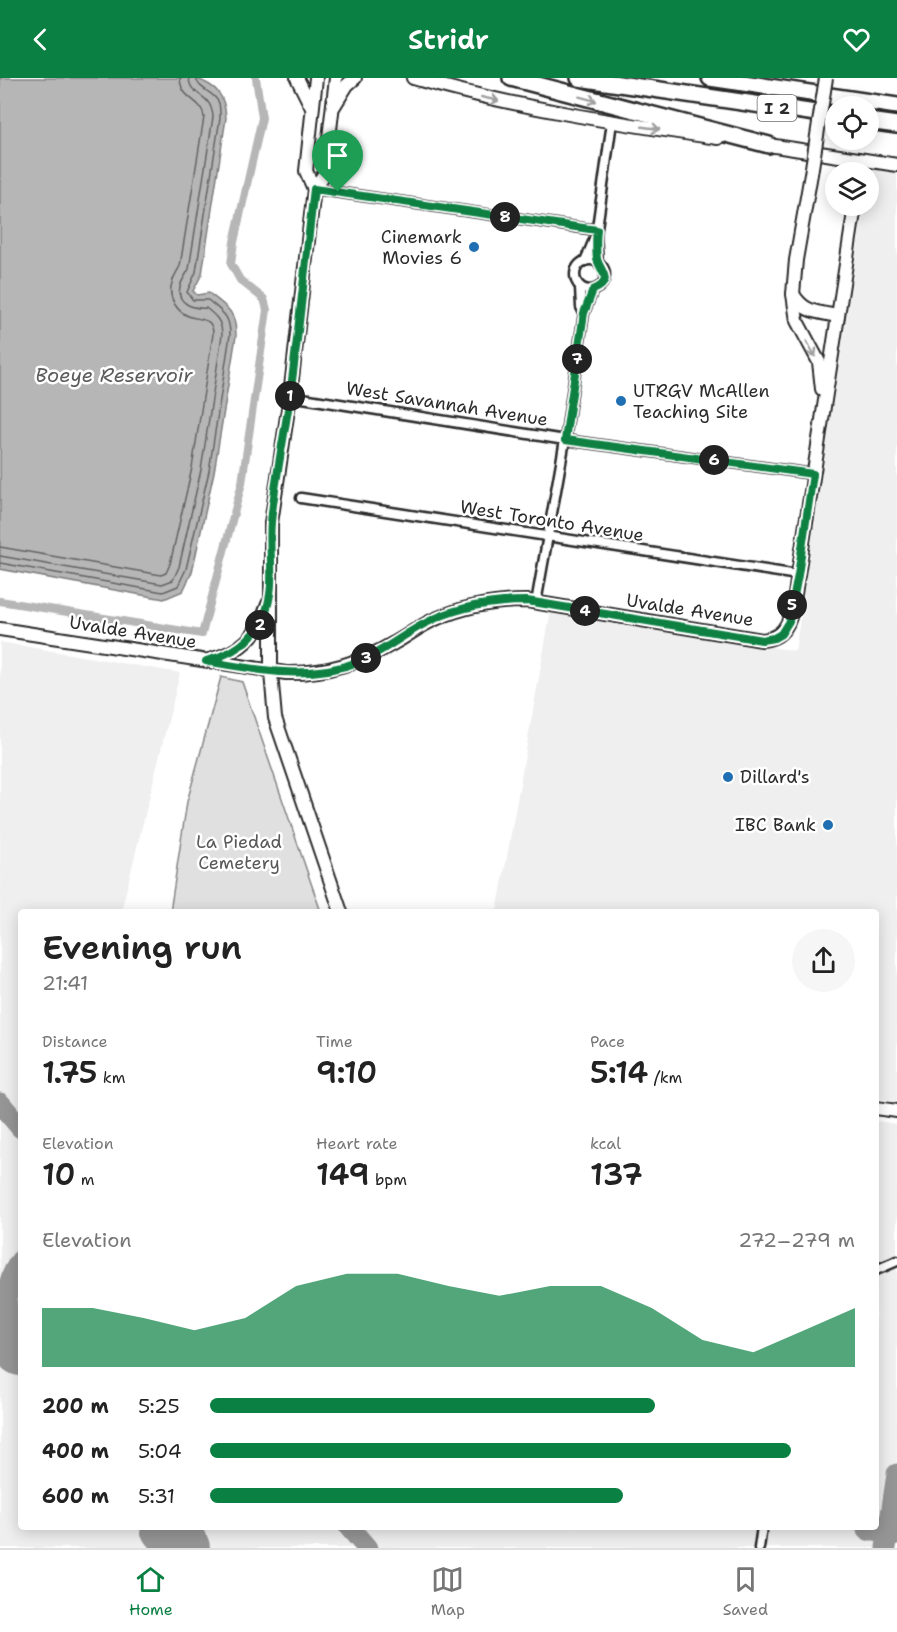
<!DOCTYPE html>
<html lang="en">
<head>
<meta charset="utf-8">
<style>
	:root { --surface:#fff; --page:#f6f6f6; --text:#222; --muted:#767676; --line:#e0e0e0; --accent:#0b8043 }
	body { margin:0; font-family:"Shantell Sans",sans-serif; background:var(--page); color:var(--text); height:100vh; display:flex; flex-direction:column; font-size:22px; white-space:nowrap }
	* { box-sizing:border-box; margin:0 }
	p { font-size:20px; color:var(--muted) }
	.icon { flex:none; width:33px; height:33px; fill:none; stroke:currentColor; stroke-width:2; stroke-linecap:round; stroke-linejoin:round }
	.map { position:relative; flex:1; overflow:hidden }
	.drawer { position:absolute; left:18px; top:831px; width:861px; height:621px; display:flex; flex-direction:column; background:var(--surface); border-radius:6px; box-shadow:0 3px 15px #0003 }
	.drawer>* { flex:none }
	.tools { position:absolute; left:825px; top:18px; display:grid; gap:12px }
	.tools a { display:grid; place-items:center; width:54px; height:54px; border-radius:50%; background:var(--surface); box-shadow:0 3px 15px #0003; font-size:30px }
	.pin { position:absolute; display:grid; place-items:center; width:51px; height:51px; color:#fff; margin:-62px -26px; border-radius:50% 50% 50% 0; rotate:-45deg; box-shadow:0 0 6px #0007 }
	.pin .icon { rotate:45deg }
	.km { position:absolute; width:30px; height:30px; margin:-15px; border-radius:50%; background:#222; color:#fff; font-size:16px; line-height:30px; text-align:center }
	.round { display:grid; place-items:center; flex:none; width:63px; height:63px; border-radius:32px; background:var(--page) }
	.head { display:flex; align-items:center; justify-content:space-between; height:102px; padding:0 24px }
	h1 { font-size:33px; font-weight:600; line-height:45px }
	.metrics { display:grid; grid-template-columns:repeat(3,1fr); gap:9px; height:102px; padding:6px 24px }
	.metrics div { display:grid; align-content:center }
	.metrics b { font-size:30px; font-weight:600 }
	.metrics small { font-size:16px; font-weight:400 }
	.metrics p { font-size:16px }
	.chart { height:168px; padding:12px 24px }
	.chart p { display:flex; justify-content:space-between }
	.chart svg { width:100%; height:108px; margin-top:6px; fill:var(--accent); opacity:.7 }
	ul { padding:0 24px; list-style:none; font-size:20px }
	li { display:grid; grid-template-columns:96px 72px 1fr; align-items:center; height:45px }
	li i { height:15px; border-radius:8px; background:var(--accent) }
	header { display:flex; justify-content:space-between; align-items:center; height:78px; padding:0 24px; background:var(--accent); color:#fff; font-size:27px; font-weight:600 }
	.tab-bar { display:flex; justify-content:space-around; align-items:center; height:84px; border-top:2px solid var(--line); background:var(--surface); font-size:16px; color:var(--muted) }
	.tab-bar a { display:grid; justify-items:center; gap:3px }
	.tab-bar .current { color:var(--accent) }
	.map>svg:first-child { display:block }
	.built { fill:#efefef }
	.green { fill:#e0e0e0; stroke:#868686; stroke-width:1.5 }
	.water { fill:#b6b6b6; stroke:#7e7e7e; stroke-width:1.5 }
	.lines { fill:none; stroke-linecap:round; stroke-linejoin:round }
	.shore { stroke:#636363; stroke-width:1.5 }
	.canal { stroke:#b6b6b6; stroke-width:8 }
	.taxiway { stroke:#959595; stroke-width:21 }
	.runway { stroke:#959595; stroke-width:52 }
	.street-casing { stroke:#2b2b2b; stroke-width:13 }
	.secondary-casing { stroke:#2b2b2b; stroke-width:16 }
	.highway-casing { stroke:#2b2b2b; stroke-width:20 }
	.street { stroke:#fff; stroke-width:8 }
	.secondary { stroke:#fff; stroke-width:12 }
	.highway { stroke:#fff; stroke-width:15 }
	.secondary-bridge-casing { stroke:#2b2b2b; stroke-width:16; stroke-linecap:butt }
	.secondary-bridge { stroke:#fff; stroke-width:12 }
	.oneway { stroke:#a0a0a0 }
	.route-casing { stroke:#fff; stroke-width:12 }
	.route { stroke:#0b8043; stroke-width:8 }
	.poi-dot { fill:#1f6fb2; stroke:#fff; stroke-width:2 }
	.labels { text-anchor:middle; stroke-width:5; stroke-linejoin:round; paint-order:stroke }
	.shield { fill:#fff; stroke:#6b6b6b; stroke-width:1.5 }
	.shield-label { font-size:16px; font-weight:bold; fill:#2b2b2b }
	.poi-label { font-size:18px; fill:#2b2b2b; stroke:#fff; text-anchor:end }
	.street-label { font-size:18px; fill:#2b2b2b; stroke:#fff }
	.park-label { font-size:18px; fill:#585858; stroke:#fff }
	.water-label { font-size:20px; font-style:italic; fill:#5c5c5c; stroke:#fff }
</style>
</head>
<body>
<header><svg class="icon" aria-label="back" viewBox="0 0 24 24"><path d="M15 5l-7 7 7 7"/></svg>Stridr<svg class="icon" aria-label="heart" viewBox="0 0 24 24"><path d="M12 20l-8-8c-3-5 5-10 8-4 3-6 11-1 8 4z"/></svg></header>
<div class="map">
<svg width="897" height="1470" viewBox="0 0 897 1470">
	<rect width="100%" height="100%" fill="#fff"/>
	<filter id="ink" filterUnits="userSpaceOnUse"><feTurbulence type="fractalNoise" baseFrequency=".0167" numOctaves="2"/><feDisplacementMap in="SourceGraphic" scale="12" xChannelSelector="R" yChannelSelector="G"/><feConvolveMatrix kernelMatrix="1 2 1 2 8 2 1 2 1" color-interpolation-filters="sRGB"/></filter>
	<g filter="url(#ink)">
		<g class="built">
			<path d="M870,89L897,94V1024L876,1020V834H497L551,532L795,573L864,128H868Z"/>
			<path d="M0,564L180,595L121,834H21V1449H876V1043L897,1046V1470H0Z"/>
		</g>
		<path class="green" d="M221,599L242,604L321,834H170L187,724Z"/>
		<path class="water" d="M0,0H195C217,8 225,17 226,40L202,196L193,213L197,217L209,215C227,230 236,232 236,258L214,394L192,494L183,513L164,521L0,491Z"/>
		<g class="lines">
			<g class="shore">
				<path d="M0,469L161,497L166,495L170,486L192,390L213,256C213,240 202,242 191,239C177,235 167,219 172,205C173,199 177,194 180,188L204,39C202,20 181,23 180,0"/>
				<path d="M0,478L162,506L173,502L179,489L201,392L222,257C222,243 216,238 206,230C194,231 176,226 180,209C181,203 186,197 189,191L213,39C211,13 190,20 189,0"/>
				<path d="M0,485L163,514L178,508L186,491L209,393L230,257C230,237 222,234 208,222H193L187,214L196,194L220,40C220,35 220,29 219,25C214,13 198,12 196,0"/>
			</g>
			<path class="canal" d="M0,523L202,556L242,405L267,232L264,221L240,202L231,186L234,164L262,40L256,0"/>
			<g class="taxiway">
				<path d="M0,1025L21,1050"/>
				<path d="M21,1182C0,1211 4,1242 21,1272"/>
				<path d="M349,1449L367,1470"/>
				<path d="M867,1452L897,1456"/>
				<path d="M886,1470L897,1396"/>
			</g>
			<g class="runway">
				<path d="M0,1247L21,1272"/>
				<path d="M166,1449L184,1470"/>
			</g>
			<defs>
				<g id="street">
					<path d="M314,111L596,152"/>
					<circle cx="590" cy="197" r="15"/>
					<path d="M585,183L596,157"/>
					<path d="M598,185L596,157L612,44"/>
					<path d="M580,209L581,229L584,235"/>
					<path d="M290,318L565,362L813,396"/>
					<path d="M301,420L798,497"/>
					<path d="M536,525L565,362L584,235L593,212"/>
					<path d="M876,1192L897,1183"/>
					<path d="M759,1470L762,1449"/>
				</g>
				<g id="secondary">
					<path d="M297,0L312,30"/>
					<path d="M336,0L325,95L314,111L290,318L271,445V595L275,640L341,834"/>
					<path d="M413,0C513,29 615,45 718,60"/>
					<path d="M334,28L347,7L355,0"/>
					<path d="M762,66L897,87"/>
					<path d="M860,94L862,82"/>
					<path d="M811,96L796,182L793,216L797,243L819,284L822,311"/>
					<path d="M314,111L306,93L316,0"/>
					<path d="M793,216C804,235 818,234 838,238"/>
					<path d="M0,551L286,595C326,596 360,585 394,565C409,557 422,546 438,540C467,527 496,523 527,523L762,562C795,560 793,522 798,497L855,128"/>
					<path d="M209,582C242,574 257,558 268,526"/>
					<path d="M876,1030L897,1033"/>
				</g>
				<g id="highway">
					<path d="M511,0L769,67"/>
					<path d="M579,0L836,38"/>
					<path d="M710,0L897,28"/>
					<path d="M868,43L897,47"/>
				</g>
			</defs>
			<use href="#street" class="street-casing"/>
			<use href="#secondary" class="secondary-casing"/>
			<use href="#highway" class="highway-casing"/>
			<use href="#street" class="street"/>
			<use href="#secondary" class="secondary"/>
			<use href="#highway" class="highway"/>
			<defs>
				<path id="secondary-bridge" d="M811,96L826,0"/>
			</defs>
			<use href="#secondary-bridge" class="secondary-bridge-casing"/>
			<use href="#secondary-bridge" class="secondary-bridge"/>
		</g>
		<defs><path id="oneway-shaft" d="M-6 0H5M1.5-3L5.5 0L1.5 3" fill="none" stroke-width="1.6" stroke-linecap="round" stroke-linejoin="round" transform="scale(1.5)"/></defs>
		<g class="oneway">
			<use href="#oneway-shaft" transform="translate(490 21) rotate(13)"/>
			<use href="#oneway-shaft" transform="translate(588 21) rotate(15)"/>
			<use href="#oneway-shaft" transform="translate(651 50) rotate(8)"/>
			<use href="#oneway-shaft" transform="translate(811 271) rotate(61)"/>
		</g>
	</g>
	<g class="lines" filter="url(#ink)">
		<defs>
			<path id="route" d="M314,111L597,152C596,158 596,175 597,181C600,193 615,203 593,212L584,235L565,362L813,396L798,497L789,543L781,556L774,560L762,562L527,523C491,523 454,529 422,547C400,559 381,575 358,584C307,603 258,592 206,583C232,576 252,564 264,538C277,509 268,476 271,444C275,402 284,360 290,318C299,250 306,180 314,111Z"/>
		</defs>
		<use href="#route" class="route-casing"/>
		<use href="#route" class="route"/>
	</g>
	<g class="poi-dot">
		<circle cx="474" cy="169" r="6"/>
		<circle cx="621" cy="323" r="6"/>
		<circle cx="728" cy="699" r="6"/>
		<circle cx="828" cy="747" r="6"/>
	</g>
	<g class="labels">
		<rect class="shield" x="757.5" y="17" width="39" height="26" rx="4.5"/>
		<g class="shield-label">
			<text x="777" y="36">I 2</text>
		</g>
		<g class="poi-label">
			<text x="462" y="165">Cinemark<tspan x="462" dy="21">Movies 6</tspan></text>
			<text x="633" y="319" text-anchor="start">UTRGV McAllen<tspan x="633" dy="21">Teaching Site</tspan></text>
			<text x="740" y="705" text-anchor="start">Dillard's</text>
			<text x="816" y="753">IBC Bank</text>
		</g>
		<g class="street-label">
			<text transform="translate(447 326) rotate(9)" y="6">West Savannah Avenue</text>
			<text transform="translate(552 443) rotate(9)" y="6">West Toronto Avenue</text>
			<text transform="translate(690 532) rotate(9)" y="6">Uvalde Avenue</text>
			<text transform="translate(133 554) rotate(9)" y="6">Uvalde Avenue</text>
		</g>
		<g class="park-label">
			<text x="239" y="770">La Piedad<tspan x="239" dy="21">Cemetery</tspan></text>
		</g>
		<g class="water-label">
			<text x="114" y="304">Boeye Reservoir</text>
		</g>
	</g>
</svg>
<div class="tools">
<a><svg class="icon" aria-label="locate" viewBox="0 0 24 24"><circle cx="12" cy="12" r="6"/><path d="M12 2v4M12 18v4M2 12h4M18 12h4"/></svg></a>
<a><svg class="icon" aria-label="layers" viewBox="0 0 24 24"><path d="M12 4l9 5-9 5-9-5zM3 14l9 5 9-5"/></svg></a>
</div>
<div class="pin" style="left:338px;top:114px;background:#1e9e55"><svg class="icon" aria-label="arrive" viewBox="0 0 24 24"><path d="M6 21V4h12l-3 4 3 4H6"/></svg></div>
<b class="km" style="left:290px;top:318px">1</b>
<b class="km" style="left:260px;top:547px">2</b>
<b class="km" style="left:366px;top:580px">3</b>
<b class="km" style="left:585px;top:533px">4</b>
<b class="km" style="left:792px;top:527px">5</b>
<b class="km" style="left:714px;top:382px">6</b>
<b class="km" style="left:577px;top:281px">7</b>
<b class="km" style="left:505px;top:139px">8</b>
<section class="drawer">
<div class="head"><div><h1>Evening run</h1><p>21:41</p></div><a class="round"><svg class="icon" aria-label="share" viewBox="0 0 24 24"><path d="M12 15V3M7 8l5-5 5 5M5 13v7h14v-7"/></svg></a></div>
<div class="metrics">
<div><p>Distance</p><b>1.75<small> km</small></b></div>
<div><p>Time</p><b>9:10</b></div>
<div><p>Pace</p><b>5:14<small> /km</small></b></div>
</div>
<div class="metrics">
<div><p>Elevation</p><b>10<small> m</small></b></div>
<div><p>Heart rate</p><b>149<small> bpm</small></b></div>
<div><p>kcal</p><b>137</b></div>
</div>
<div class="chart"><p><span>Elevation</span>272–279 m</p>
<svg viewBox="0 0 160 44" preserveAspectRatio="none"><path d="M0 44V20L10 20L20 24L30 29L40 24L50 11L60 6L70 6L80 11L90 15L100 11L110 11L120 20L130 33L140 38L150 29L160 20V44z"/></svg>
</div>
<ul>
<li><b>200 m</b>5:25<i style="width:69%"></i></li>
<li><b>400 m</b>5:04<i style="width:90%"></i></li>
<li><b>600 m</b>5:31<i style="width:64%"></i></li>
</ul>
</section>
</div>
<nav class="tab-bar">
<a class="current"><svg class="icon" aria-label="home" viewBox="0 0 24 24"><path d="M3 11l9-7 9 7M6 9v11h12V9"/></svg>Home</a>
<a><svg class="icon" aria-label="map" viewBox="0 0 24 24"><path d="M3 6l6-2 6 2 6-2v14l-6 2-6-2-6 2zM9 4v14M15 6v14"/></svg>Map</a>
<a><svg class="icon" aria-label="saved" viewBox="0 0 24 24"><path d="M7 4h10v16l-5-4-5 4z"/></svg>Saved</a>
</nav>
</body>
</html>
